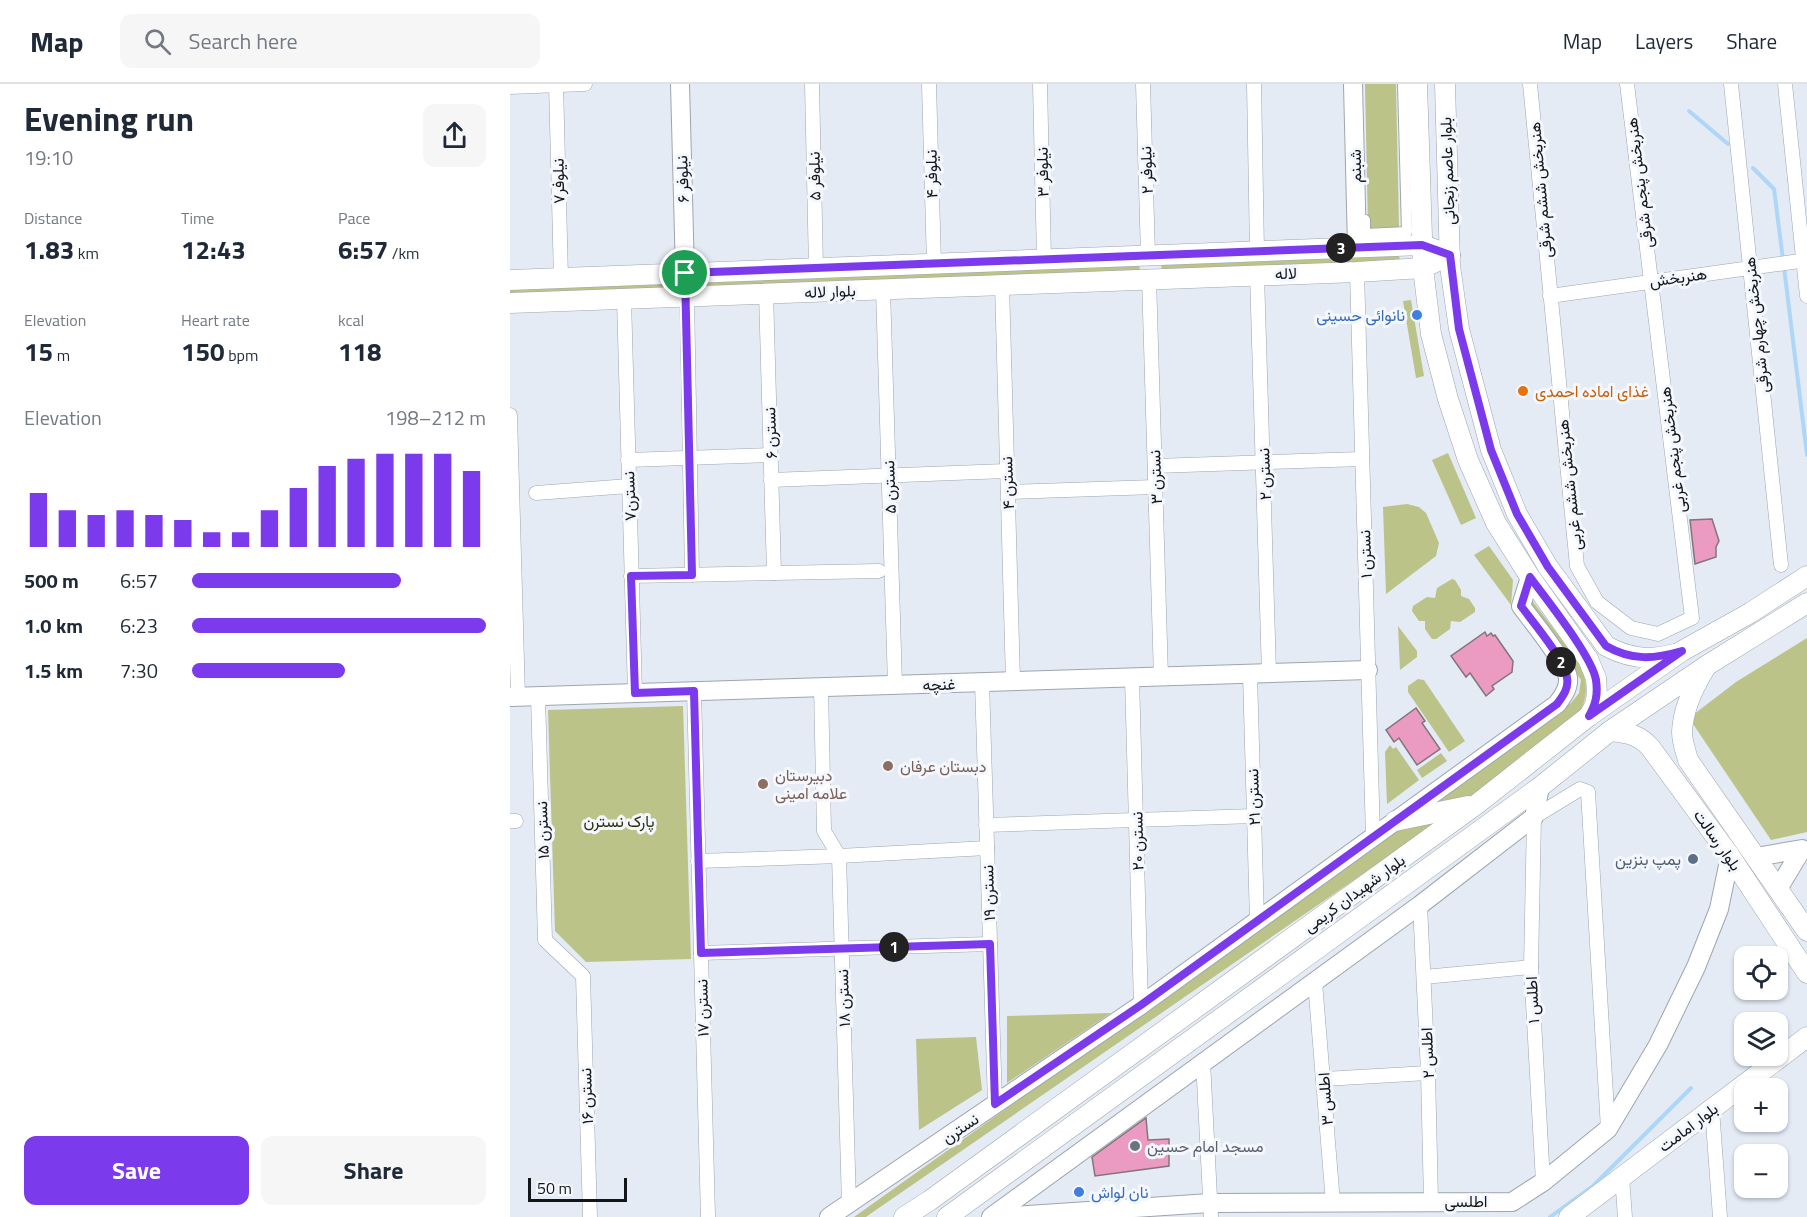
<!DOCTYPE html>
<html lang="en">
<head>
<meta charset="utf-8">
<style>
	:root { --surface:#fff; --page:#f6f6f7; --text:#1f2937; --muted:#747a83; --line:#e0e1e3; --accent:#7c3aed }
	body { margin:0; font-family:"Titillium Web",Vazirmatn,sans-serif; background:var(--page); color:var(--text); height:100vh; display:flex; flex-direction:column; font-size:22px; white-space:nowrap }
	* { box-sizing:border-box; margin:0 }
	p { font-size:20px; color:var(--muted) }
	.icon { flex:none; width:33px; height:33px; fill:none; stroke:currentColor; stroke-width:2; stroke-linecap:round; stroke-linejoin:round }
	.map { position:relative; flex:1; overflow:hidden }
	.sheet { display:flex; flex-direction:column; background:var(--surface); width:510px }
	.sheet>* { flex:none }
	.fabs { position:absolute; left:1224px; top:862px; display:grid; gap:12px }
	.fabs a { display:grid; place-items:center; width:54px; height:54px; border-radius:12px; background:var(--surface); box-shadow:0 2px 4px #0004; font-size:30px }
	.scale { position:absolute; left:18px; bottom:15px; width:99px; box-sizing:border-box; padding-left:6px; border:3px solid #131619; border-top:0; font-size:16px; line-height:21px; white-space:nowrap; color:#131619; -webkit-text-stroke:4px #f4f8fe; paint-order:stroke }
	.pin { position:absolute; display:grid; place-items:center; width:51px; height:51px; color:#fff; margin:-26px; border:3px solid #fff; border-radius:50%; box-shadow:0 2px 6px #0007 }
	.km { position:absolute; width:30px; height:30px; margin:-15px; border-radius:50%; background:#222; color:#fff; font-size:16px; line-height:30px; text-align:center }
	.round { display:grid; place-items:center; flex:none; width:63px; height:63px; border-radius:12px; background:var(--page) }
	.summary { display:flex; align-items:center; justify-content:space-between; height:102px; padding:0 24px }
	h1 { font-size:33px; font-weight:700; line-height:45px }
	.stats { display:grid; grid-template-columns:repeat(3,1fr); gap:9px; height:102px; padding:6px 24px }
	.stats div { display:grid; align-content:center }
	.stats b { font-size:26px; font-weight:700 }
	.stats small { font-size:16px; font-weight:400 }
	.stats p { font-size:16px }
	.chart { height:168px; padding:12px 24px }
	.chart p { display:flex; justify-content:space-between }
	.chart svg { width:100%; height:108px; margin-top:6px; stroke:var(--accent); stroke-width:6 }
	.cta { display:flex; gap:12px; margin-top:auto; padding:12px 24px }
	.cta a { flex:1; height:69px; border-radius:12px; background:var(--accent); color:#fff; font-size:24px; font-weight:700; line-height:69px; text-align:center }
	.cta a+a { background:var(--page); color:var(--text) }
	ul { padding:0 24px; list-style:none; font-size:20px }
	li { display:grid; grid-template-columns:96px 72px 1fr; align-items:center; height:45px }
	li i { height:15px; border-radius:8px; background:var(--accent) }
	header { display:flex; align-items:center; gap:36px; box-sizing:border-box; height:84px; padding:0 30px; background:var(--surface); border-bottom:2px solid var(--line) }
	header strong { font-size:28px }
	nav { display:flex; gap:33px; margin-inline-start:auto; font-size:21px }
	.search { width:420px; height:54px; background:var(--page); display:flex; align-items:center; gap:15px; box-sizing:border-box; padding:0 21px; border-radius:12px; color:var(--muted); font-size:22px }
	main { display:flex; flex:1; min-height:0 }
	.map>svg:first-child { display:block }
	.green { fill:#bbc389 }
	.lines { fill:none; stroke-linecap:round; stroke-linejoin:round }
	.stream { stroke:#aed6f9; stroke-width:4 }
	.building { fill:#eb9ac1; stroke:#81757a; stroke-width:1.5 }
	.pedestrian-casing { stroke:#9fa5af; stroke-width:12 }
	.minor-casing { stroke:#9fa5af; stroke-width:15 }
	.tertiary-casing { stroke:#9fa5af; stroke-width:20 }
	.secondary-casing { stroke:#9fa5af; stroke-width:21 }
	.pedestrian { stroke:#fff; stroke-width:10 }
	.minor { stroke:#fff; stroke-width:14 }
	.tertiary { stroke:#fff; stroke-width:18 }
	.secondary { stroke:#fff; stroke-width:20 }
	.route-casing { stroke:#fff; stroke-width:12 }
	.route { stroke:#7c3aed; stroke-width:8 }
	.shop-dot { fill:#3f7fe0; stroke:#f4f8fe; stroke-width:2 }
	.food-dot { fill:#e8710a; stroke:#f4f8fe; stroke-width:2 }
	.education-dot { fill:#8d6e63; stroke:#f4f8fe; stroke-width:2 }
	.service-dot { fill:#5c6f8a; stroke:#f4f8fe; stroke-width:2 }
	.worship-dot { fill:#6b7280; stroke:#f4f8fe; stroke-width:2 }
	.labels { text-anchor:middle; stroke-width:6; stroke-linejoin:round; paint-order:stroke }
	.street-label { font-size:16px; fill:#131619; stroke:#f4f8fe }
	.shop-label { font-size:16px; fill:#366cbe; stroke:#f4f8fe; text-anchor:end }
	.food-label { font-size:16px; fill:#c56008; stroke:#f4f8fe; text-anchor:start }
	.education-label { font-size:16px; fill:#785e54; stroke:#f4f8fe; text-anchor:start }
	.park-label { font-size:16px; fill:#2a2e0a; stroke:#f4f8fe }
	.service-label { font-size:16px; fill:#4e5e75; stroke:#f4f8fe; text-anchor:end }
	.worship-label { font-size:16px; fill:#5b616d; stroke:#f4f8fe; text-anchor:start }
</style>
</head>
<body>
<header>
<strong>Map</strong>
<div class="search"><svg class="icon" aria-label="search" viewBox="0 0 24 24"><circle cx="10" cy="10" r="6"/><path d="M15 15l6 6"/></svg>Search here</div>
<nav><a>Map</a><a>Layers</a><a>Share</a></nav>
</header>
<main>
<section class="sheet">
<div class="summary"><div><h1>Evening run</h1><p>19:10</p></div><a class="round"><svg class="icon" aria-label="share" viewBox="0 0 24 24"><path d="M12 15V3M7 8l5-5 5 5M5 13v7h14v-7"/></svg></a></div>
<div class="stats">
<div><p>Distance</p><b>1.83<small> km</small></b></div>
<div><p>Time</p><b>12:43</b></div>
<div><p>Pace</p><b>6:57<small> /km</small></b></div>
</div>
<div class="stats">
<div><p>Elevation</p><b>15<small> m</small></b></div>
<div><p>Heart rate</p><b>150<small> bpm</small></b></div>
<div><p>kcal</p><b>118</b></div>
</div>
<div class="chart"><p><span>Elevation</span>198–212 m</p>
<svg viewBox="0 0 160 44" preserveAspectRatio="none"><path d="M5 44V22M15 44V29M25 44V31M35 44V29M45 44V31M55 44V33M65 44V38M75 44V38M85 44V29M95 44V20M105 44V11M115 44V8M125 44V6M135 44V6M145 44V6M155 44V13"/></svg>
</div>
<ul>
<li><b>500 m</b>6:57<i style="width:71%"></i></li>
<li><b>1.0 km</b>6:23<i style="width:100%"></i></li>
<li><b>1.5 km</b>7:30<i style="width:52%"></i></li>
</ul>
<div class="cta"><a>Save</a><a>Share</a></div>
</section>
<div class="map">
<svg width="1297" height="1133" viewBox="0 0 1297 1133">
	<rect width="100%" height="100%" fill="#e4ebf5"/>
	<g class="green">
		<path d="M855,0H886L889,143L858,144Z"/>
		<path d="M887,170L891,176L886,179L652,189L651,179Z"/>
		<path d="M629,179L630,187L188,207L186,195Z"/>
		<path d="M172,196L174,205L0,212V203Z"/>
		<path d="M901,216L914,292L906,294L893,217Z"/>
		<path d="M938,369L966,434L951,441L922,376Z"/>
		<path d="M897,420L909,423L916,429L929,459L926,472L876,510L873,423Z"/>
		<path d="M979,462L1003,496L1001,521L964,471Z"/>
		<path d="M942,495L945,496L951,506V512L959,515L965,524V528L950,538L941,537L940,545L926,555H922L915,545V537H909L902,527L903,522L917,513L925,514L927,504Z"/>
		<path d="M1021,515L1071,581C1078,600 1078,614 1068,632L960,714L924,718L1061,619L1069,609L1071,596L1017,519Z"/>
		<path d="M888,542L907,567V573L890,586Z"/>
		<path d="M1297,554V748L1261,756L1179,634L1226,598Z"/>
		<path d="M908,595L914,596L955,657L939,668L898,608V602Z"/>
		<path d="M173,622L181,875L76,878L45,847L38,626Z"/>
		<path d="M880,661L883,665L886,663L909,696L877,720L875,668Z"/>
		<path d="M931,669L937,677L912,694L907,686Z"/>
		<path d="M934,734L363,1128L356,1133H344L893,742Z"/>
		<path d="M601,929L497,999V932Z"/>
		<path d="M466,953L472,1006L409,1046L406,955Z"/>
	</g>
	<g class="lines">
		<g class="stream">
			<path d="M1179,27L1218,60"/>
			<path d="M1243,84L1264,105L1273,176"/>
			<path d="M1274,183L1297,371"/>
			<path d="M1040,1133L1083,1102L1181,1004"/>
		</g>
	</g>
	<g class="building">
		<path d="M1202,435L1209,457L1206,463V473L1185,480L1180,436Z"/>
		<path d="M975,548L977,552L981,549L983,552L985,551L1003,577L1002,588L982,602L984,605L976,612L960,589L956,593L941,572Z"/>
		<path d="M906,624L915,637L912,639L930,665L907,681L889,654L884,658L876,646Z"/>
		<path d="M636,1034L638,1056L659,1055V1082L585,1092L582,1073Z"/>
	</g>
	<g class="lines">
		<defs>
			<path id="pedestrian" d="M855,136V150L897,148L893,0"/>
			<g id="minor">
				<path d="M46,0L51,194"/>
				<path d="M302,0L306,184"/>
				<path d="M419,0L424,180"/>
				<path d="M530,0L534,175"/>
				<path d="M633,0L638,171"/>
				<path d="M744,0L747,167"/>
				<path d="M1020,0L1067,482L1087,518L1121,544L1148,550L1182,534L1117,0"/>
				<path d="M1221,0L1271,481"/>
				<path d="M1275,0L1297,212"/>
				<path d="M0,3L75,0"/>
				<path d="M847,188L863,753"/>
				<path d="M747,190L759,589"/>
				<path d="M639,194L651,593"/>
				<path d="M492,200L503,597"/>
				<path d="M373,205L385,601"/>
				<path d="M256,209L264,489"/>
				<path d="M177,212L182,491"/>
				<path d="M1040,212L1297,176"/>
				<path d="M114,215L125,609"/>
				<path d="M0,331L8,613"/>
				<path d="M118,376L260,371"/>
				<path d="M645,382L852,375"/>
				<path d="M261,396L496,387"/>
				<path d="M498,408L645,403"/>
				<path d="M26,409L119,402"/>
				<path d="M121,492L369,487"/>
				<path d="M740,590L747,837"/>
				<path d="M622,594L631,921"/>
				<path d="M472,598L485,1020"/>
				<path d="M311,603L314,747L329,772L339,1120"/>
				<path d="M184,607L198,1133"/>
				<path d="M28,612L35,856L73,892L80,1133"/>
				<path d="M0,737H6"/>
				<path d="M476,741L744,732"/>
				<path d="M188,777L329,772L477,764"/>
				<path d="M910,821L918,989L921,1117"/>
				<path d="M191,869L480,860"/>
				<path d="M914,893L1021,883"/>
				<path d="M805,898L823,1119"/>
				<path d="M693,977L701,1133"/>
				<path d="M814,995L918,989"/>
				<path d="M1202,1025L1210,1133"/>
				<path d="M1112,1093L1115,1133"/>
				<path d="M1033,1098L1021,883L1024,733L1070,705L1078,708L1098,1045"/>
			</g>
			<g id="tertiary">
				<path d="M170,0L175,189"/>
				<path d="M843,0L847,163"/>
				<path d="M0,613L858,586"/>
				<path d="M1246,773L1292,765L1268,805"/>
				<path d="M319,1133L631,921L1047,620C1053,612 1059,604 1058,594C1056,578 1022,537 1011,522L1020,493"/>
				<path d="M481,1133L910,821L1024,733L1030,703"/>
				<path d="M488,1133L700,1119L1002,1118L1033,1098L1098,1045L1148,961L1186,883L1209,825L1220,772"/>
			</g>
			<g id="secondary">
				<path d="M907,0L913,184L921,250L938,315L958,376L986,439L1020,493L1078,575L1086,594L1087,610L1085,621L1079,632"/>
				<path d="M935,0L940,182L949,245L981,366L1007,430L1038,483L1096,562C1118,574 1139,577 1164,570"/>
				<path d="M0,196L912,161L940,171"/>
				<path d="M0,219L847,188L913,184L940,171"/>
				<path d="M1194,586C1183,604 1173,626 1172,648C1172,658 1176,668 1178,676L1297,847"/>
				<path d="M1100,647C1117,649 1128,650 1140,663L1220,772L1297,889"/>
				<path d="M885,737L958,722"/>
				<path d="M394,1133L419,1117L967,720L1079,632L1172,567L1240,529L1297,492"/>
				<path d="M437,1133L1030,703L1100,647L1196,582L1297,519"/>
				<path d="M1059,1133L1297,953"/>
			</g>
		</defs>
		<use href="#pedestrian" class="pedestrian-casing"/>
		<use href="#minor" class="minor-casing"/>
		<use href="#tertiary" class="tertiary-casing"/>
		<use href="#secondary" class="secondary-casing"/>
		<use href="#pedestrian" class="pedestrian"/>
		<use href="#minor" class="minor"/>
		<use href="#tertiary" class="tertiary"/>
		<use href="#secondary" class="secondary"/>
	</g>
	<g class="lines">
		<defs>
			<path id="route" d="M912,161L940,171L949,245L981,366L1007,430L1038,483L1096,562C1122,577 1144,575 1172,567L1079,632C1086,620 1088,610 1086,596C1082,572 1036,515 1020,493L1011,522C1022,537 1056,577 1057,594C1059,604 1053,612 1047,620L631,921L485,1020L480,860L191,869L184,607L125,609L121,492L182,491L175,189Z"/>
		</defs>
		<use href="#route" class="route-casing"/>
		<use href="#route" class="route"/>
	</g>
	<g class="shop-dot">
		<circle cx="907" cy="231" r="6"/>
		<circle cx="569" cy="1108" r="6"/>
	</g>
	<circle class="food-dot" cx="1013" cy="307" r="6"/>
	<g class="education-dot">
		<circle cx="378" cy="682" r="6"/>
		<circle cx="253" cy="700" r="6"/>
	</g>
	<circle class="service-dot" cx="1183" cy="775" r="6"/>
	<circle class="worship-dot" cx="625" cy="1062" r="6"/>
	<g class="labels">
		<g class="street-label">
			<text transform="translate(845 82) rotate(-91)" y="6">شبنم</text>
			<text transform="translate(636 86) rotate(-92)" y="6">نیلوفر ۲</text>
			<text transform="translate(937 87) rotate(-92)" y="6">بلوار عاصم زنجانی</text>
			<text transform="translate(532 88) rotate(-91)" y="6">نیلوفر ۳</text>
			<text transform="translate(421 90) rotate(-91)" y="6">نیلوفر ۴</text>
			<text transform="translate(304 92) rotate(-91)" y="6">نیلوفر ۵</text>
			<text transform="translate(172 95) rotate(-92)" y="6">نیلوفر ۶</text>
			<text transform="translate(48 97) rotate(-91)" y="6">نیلوفر۷</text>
			<text transform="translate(1129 99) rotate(-97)" y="6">هنربخش پنجم شرقی</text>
			<text transform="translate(1030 106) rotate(-95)" y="6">هنربخش ششم شرقی</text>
			<text transform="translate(776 189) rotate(-1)" y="6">لاله</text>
			<text transform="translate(1168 193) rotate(-8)" y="6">هنربخش</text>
			<text transform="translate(320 207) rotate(-2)" y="6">بلوار لاله</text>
			<text transform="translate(1246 241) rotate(-96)" y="6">هنربخش چهارم شرقی</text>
			<text transform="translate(260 349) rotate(-92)" y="6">نسترن ۶</text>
			<text transform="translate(1162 366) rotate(-97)" y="6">هنربخش پنجم غربی</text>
			<text transform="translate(754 390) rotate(-92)" y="6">نسترن ۲</text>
			<text transform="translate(645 393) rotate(-92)" y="6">نسترن ۳</text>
			<text transform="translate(497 399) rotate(-92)" y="6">نسترن ۴</text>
			<text transform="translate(1059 401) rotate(-96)" y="6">هنربخش ششم غربی</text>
			<text transform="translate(379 403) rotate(-92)" y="6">نسترن ۵</text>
			<text transform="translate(119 412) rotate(-92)" y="6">نسترن۷</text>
			<text transform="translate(855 470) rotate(-92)" y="6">نسترن ۱</text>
			<text transform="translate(429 600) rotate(-2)" y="6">غنچه</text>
			<text transform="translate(743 713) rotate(-92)" y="6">نسترن ۲۱</text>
			<text transform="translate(32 746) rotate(-92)" y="6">نسترن ۱۵</text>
			<text transform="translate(1208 756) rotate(55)" y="6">بلوار رسالت</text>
			<text transform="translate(627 757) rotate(-91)" y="6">نسترن ۲۰</text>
			<text transform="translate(478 809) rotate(-92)" y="6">نسترن ۱۹</text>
			<text transform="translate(844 809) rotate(-36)" y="6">بلوار شهیدان کریمی</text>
			<text transform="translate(333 914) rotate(-92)" y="6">نسترن ۱۸</text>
			<text transform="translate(1022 916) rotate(-93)" y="6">اطلس ۱</text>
			<text transform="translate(192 924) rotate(-91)" y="6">نسترن ۱۷</text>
			<text transform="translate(917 969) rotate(-92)" y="6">اطلس ۲</text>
			<text transform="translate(76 1012) rotate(-92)" y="6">نسترن ۱۶</text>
			<text transform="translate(815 1015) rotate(-94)" y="6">اطلس ۳</text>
			<text transform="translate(1178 1043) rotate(-37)" y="6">بلوار امامت</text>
			<text transform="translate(450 1044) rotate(-34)" y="6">نسترن</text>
			<text x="956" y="1123">اطلسی</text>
		</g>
		<g class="shop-label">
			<text x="895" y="237">نانوائی حسینی</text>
			<text x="581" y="1114" text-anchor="start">نان لواش</text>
		</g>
		<g class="food-label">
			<text x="1025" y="313">غذای اماده احمدی</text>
		</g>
		<g class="education-label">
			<text x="390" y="688">دبستان عرفان</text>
			<text x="265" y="697">دبیرستان<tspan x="265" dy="18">علامه امینی</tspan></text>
		</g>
		<g class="park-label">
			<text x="109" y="743">پارک نسترن</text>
		</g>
		<g class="service-label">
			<text x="1171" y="781">پمپ بنزین</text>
		</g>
		<g class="worship-label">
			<text x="637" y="1068">مسجد امام حسین</text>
		</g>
	</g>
</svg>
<div class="fabs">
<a><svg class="icon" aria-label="locate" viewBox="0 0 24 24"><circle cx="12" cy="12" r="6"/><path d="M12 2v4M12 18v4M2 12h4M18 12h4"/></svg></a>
<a><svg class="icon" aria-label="layers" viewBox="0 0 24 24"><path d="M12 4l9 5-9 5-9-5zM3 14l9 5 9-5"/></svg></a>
<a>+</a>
<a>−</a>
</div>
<div class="scale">50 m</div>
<div class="pin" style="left:175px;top:189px;background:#1e9e55"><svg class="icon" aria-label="arrive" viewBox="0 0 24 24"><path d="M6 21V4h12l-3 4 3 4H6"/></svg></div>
<b class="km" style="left:384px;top:863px">1</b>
<b class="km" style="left:1051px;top:578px">2</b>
<b class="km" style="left:831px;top:164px">3</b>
</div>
</main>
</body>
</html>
